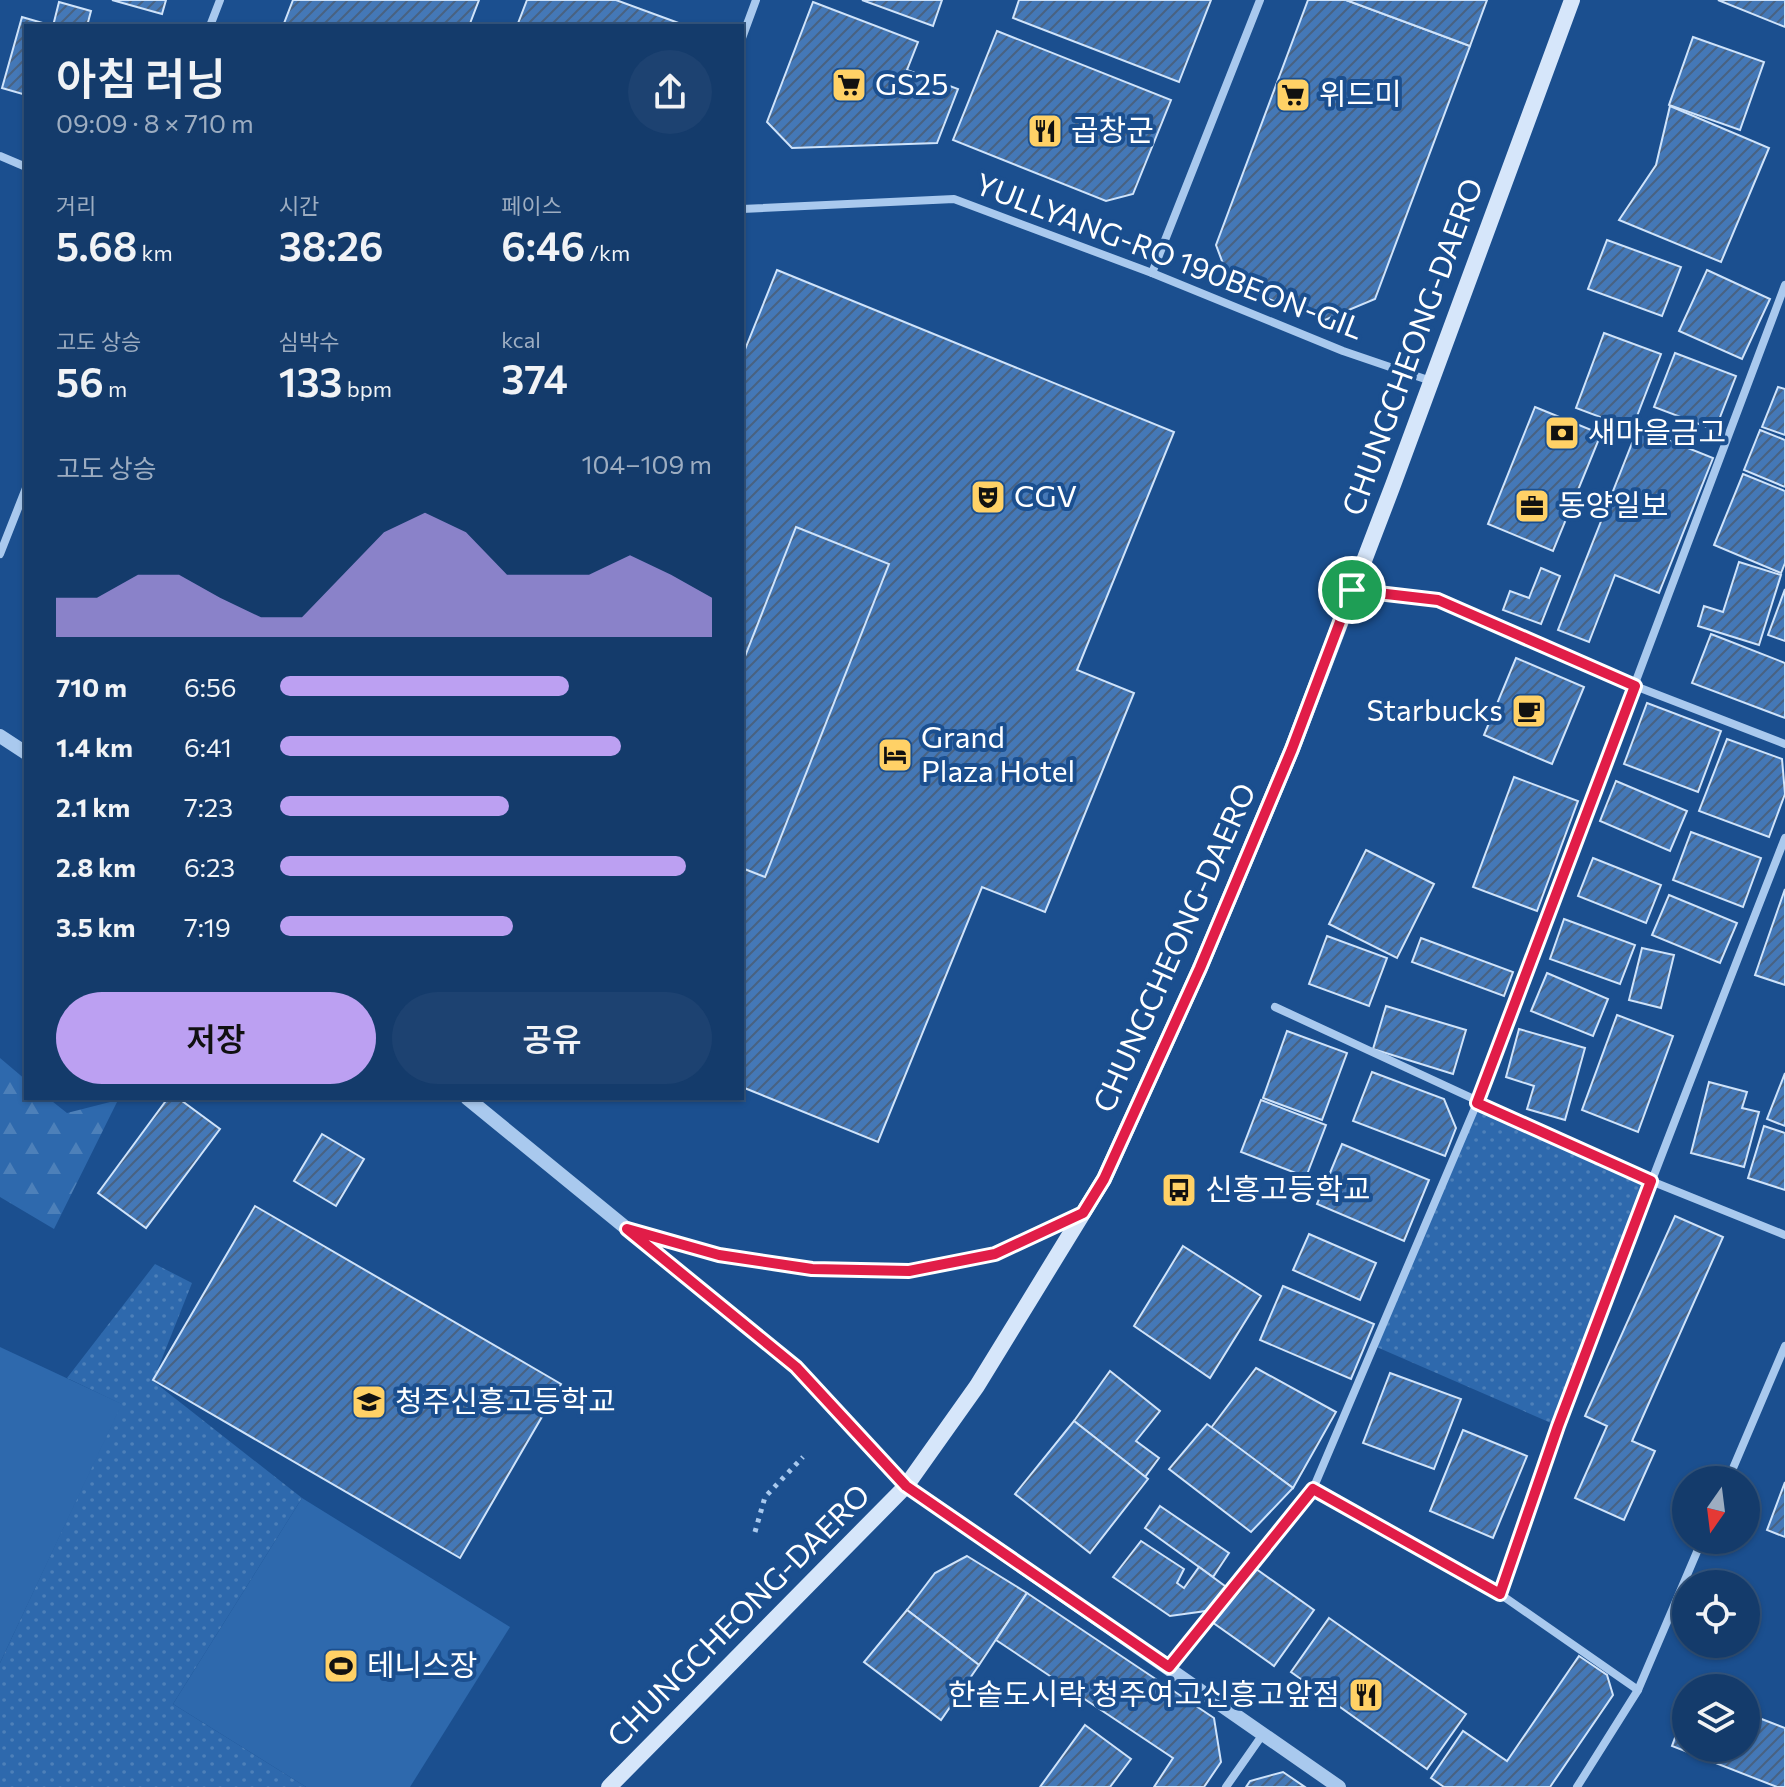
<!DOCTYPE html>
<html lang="ko">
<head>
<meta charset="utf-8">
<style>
	:root { --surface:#143b6b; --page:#1d4271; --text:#f1f3f6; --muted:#9dadc1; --line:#33557e; --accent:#bca0f2 }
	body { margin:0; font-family:Commissioner,"Noto Sans KR",sans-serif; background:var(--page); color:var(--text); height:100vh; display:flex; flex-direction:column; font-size:30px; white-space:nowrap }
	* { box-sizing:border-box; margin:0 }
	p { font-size:26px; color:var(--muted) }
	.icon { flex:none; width:44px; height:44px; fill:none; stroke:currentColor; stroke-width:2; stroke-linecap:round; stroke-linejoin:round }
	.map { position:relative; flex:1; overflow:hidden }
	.panel { position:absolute; left:24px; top:24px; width:720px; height:1076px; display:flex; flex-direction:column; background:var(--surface); border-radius:0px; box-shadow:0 2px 6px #0004,0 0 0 2px var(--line) }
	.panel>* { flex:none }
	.needle { width:52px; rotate:194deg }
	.controls { position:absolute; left:1672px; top:1466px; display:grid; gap:16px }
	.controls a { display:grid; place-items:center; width:88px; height:88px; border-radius:50%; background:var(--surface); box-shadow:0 2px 6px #0004,0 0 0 2px var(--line); font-size:40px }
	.pin { position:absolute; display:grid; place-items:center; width:68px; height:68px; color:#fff; margin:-34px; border:4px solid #fff; border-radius:50%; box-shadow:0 2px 8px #0007 }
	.round { display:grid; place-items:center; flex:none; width:84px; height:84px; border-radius:42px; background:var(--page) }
	.summary { display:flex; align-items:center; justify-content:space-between; height:136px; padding:0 32px }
	h1 { font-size:44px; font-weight:600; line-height:60px }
	.figures { display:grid; grid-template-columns:repeat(3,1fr); gap:12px; height:136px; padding:8px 32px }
	.figures div { display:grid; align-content:center }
	.figures b { font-size:40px; font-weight:600 }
	.figures small { font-size:22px; font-weight:400 }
	.figures p { font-size:22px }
	.chart { height:224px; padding:16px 32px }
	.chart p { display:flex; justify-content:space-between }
	.chart svg { width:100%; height:144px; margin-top:8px; fill:var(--accent); opacity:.7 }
	.action { display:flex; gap:16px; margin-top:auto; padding:16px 32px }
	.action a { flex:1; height:92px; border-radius:48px; background:var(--accent); color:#111; font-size:32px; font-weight:600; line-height:92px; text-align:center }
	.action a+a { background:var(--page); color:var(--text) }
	ul { padding:0 32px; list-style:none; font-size:26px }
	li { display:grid; grid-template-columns:128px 96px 1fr; align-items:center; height:60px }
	li i { height:20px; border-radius:10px; background:var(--accent) }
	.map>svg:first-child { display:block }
	.green { fill:url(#green-dots) }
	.forest { fill:url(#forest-firs) }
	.pitch { fill:#2e69ad }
	.building { fill:url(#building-hatch); stroke:#cfe3fa; stroke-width:2 }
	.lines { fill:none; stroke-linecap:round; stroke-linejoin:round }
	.path { stroke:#a9c9ee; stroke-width:5; stroke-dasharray:4 6; stroke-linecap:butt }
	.minor { stroke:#a9c9ee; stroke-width:8 }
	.tertiary { stroke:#a9c9ee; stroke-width:14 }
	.secondary { stroke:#d6e6fa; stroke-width:16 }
	.route-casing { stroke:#fff; stroke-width:16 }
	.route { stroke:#e11d48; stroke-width:10 }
	.labels { text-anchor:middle; stroke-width:8; stroke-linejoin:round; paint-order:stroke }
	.poi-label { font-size:30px; fill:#fff; stroke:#1b4f8f; text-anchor:start }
	.street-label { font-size:30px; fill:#fff; stroke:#1b4f8f }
</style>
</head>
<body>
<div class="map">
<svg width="1785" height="1787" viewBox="0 0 1785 1787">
	<defs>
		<pattern id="green-dots" width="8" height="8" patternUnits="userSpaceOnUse" patternTransform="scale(2)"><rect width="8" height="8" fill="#2e69ad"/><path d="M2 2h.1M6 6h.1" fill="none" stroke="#4d80b9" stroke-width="1.8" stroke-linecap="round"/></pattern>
		<pattern id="forest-firs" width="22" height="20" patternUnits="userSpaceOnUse" patternTransform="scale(2)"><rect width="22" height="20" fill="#2e69ad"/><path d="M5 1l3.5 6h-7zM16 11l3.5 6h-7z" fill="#4d80b9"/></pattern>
		<pattern id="building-hatch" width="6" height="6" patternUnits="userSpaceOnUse" patternTransform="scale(2)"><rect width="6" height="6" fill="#4478b7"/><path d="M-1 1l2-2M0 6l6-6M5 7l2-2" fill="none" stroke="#486282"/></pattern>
	</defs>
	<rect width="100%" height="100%" fill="#1b4f8f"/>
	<g class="green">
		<path d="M1477,1103L1651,1181L1558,1426L1372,1345Z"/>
		<path d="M155,1264L192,1283L153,1381L302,1498L173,1704L306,1787H0V1663L121,1404L67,1378Z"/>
	</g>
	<path class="forest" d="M0,1058L26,1080V1098H48L67,1113L118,1100L54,1229L0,1197Z"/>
	<g class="pitch">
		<path d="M0,1347L122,1404L0,1663Z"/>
		<path d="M302,1498L510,1627L410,1787H306L173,1704Z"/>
	</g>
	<g class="building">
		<path d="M112,0H166L162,14Z"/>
		<path d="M293,0H479L469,26H283Z"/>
		<path d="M527,0H616L684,25L517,26Z"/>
		<path d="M862,0H942L933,26Z"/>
		<path d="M1019,0H1211L1179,82L1013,18Z"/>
		<path d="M1308,0H1346L1470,46L1375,299L1325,320L1231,285L1216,245Z"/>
		<path d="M1346,0H1487L1470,46Z"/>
		<path d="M1718,0H1785V27Z"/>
		<path d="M59,2L91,11L87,26H26V95L2,88L22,17L53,26Z"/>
		<path d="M813,2L918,42L907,70L958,89L937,143L792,148L767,122Z"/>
		<path d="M997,31L1171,100L1133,194L1106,201L953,140Z"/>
		<path d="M1693,37L1764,62L1740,130L1669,105Z"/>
		<path d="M1670,106L1769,148L1721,262L1619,220L1656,165Z"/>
		<path d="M1607,240L1681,267L1662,316L1588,289Z"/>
		<path d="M777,270L1174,432L1077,670L1134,693L1045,912L982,887L878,1142L742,1087V357Z"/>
		<path d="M1707,270L1770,299L1742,359L1679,331Z"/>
		<path d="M1604,333L1661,354L1632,429L1576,408Z"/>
		<path d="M1675,353L1736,376L1715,430L1654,407Z"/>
		<path d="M1778,387L1785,389V435L1762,427Z"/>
		<path d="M1535,407L1601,434L1553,551L1488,524Z"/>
		<path d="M1638,428L1713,458L1659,593L1615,575L1589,642L1558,630Z"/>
		<path d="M1760,430L1785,440V487L1744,470Z"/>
		<path d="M1743,474L1785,491V563L1781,573L1714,545Z"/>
		<path d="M796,527L889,564L765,877L742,868V664Z"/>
		<path d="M1739,562L1781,575L1759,645L1698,626L1704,606L1723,612Z"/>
		<path d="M1541,568L1560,576L1541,624L1503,610L1510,591L1529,598Z"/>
		<path d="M1785,589V641L1768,635Z"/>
		<path d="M1711,634L1785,663V718L1692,683Z"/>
		<path d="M1516,658L1584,687L1552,764L1484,735Z"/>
		<path d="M1647,703L1721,731L1698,792L1624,764Z"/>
		<path d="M1727,739L1782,759L1785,794L1769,837L1699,811Z"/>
		<path d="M1514,777L1578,801L1537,911L1473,887Z"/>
		<path d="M1616,781L1687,811L1670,851L1600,821Z"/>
		<path d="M1691,832L1761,858L1743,907L1673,880Z"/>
		<path d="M1366,850L1434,884L1397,958L1329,924Z"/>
		<path d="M1593,858L1661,885L1646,923L1578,896Z"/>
		<path d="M1785,889V985L1755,975Z"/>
		<path d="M1669,895L1737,923L1720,963L1652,935Z"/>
		<path d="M1564,919L1635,945L1620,984L1550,959Z"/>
		<path d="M1327,936L1387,958L1369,1006L1309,984Z"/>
		<path d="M1421,938L1513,972L1504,996L1412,962Z"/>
		<path d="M1642,948L1674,955L1661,1008L1629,1000Z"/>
		<path d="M1547,973L1608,999L1593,1036L1531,1011Z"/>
		<path d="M1386,1006L1466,1030L1453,1074L1373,1049Z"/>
		<path d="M1617,1015L1673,1036L1638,1132L1582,1110Z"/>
		<path d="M1519,1029L1585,1048L1565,1120L1527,1109L1534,1086L1506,1077Z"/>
		<path d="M1287,1031L1347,1053L1322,1120L1263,1098Z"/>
		<path d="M1372,1072L1444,1099L1456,1128L1445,1156L1353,1121Z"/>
		<path d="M1785,1073V1126L1767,1119Z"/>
		<path d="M1709,1082L1747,1092L1742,1108L1759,1112L1744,1167L1691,1153Z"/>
		<path d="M168,1098H178L220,1129L146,1228L98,1193Z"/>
		<path d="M1261,1100L1326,1125L1306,1177L1241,1152Z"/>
		<path d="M1764,1126L1785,1133V1190L1748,1178Z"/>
		<path d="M322,1134L364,1159L336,1206L294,1181Z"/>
		<path d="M1342,1144L1429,1180L1404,1241L1317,1204Z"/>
		<path d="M255,1206L561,1384L460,1558L153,1380Z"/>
		<path d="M1675,1216L1723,1237L1632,1441L1655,1451L1624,1520L1575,1498L1607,1426L1585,1416Z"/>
		<path d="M1309,1234L1376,1263L1360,1300L1293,1270Z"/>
		<path d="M1183,1246L1261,1296L1210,1378L1134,1326Z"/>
		<path d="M1283,1286L1374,1324L1351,1379L1260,1340Z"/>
		<path d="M1256,1368L1336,1412L1293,1488L1211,1428Z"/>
		<path d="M1110,1371L1160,1411L1136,1441L1159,1458L1145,1477L1074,1421Z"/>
		<path d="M1390,1373L1461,1399L1434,1469L1363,1443Z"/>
		<path d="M1074,1421L1148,1479L1090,1553L1015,1494Z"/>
		<path d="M1207,1424L1293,1488L1251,1532L1169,1469Z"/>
		<path d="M1463,1430L1527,1456L1493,1538L1430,1511Z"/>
		<path d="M1785,1482V1537L1767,1530Z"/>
		<path d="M1160,1506L1229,1553L1213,1577L1145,1528Z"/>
		<path d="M1141,1541L1184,1569L1177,1583L1184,1588L1199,1567L1229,1589L1213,1610L1170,1616L1113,1577Z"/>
		<path d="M967,1556L1027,1593L979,1665L907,1610L935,1573Z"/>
		<path d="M1252,1566L1314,1610L1274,1666L1212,1622Z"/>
		<path d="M1027,1593L1214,1718L1221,1762L1204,1787H1154L1173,1758L996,1640Z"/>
		<path d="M907,1610L979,1665L941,1720L864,1662Z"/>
		<path d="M1329,1618L1466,1714L1427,1769L1291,1672Z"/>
		<path d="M1579,1656L1607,1675L1613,1695L1550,1787H1444L1431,1778L1463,1731L1507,1761Z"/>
		<path d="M1686,1708V1748H1746V1713L1785,1728V1787H1777L1672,1746Z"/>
		<path d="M1085,1725L1131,1759L1110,1787H1040Z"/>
		<path d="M1283,1772L1305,1787H1246L1250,1781Z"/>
	</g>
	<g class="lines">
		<path class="path" d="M755,1532L765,1497L803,1457"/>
		<g class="minor">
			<path d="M210,26L220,0"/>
			<path d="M742,38L756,0"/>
			<path d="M0,156L26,167"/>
			<path d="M742,209L954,199L1152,273L1343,351L1431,381"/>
			<path d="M1152,273L1260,0"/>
			<path d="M0,554L26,488"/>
			<path d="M1352,590L1438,600L1635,686L1785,744"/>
			<path d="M1275,1007L1651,1181L1785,1235"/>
			<path d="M1728,1480L1785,1346"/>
			<path d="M1313,1489L1500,1594L1638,1690"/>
			<path d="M1500,1594C1588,1340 1687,1089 1785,838"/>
			<path d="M1169,1667L1313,1489L1477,1103L1785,285"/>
			<path d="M1226,1787L1263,1734"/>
			<path d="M1577,1787L1638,1690L1702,1540"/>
		</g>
		<g class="tertiary">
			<path d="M0,736L26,753"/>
			<path d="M467,1098L796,1367L906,1486L1339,1787"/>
			<path d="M635,1231L719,1255L812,1269L909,1271L995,1254L1083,1213"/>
		</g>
		<path class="secondary" d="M609,1787L906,1486L977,1386L1104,1179L1200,968L1292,749L1393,485L1572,0"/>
	</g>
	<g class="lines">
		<defs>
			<path id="route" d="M1352,590L1438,600L1635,686L1477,1103L1651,1181L1558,1426L1500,1594L1313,1489L1169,1667L906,1486L796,1367L627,1229L719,1255L812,1269L909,1271L995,1254L1083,1213L1104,1179L1200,968L1292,749Z"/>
		</defs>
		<use href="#route" class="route-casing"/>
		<use href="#route" class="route"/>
	</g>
	<defs>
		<symbol id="supermarket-square" viewBox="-11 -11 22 22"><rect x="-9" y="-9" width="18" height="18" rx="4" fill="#ffd166" stroke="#1b4f8f"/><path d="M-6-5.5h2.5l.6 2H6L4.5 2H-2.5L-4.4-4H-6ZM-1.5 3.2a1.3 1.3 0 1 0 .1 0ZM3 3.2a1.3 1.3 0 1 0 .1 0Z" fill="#111"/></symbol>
		<symbol id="restaurant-square" viewBox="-11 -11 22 22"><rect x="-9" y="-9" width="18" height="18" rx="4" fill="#ffd166" stroke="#1b4f8f"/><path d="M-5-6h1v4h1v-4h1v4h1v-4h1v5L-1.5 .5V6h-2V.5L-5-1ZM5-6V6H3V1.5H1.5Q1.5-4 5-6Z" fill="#111"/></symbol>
		<symbol id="bank-square" viewBox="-11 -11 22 22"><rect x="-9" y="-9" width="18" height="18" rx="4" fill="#ffd166" stroke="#1b4f8f"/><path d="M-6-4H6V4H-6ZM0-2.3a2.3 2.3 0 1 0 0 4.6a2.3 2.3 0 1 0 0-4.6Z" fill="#111"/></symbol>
		<symbol id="theatre-square" viewBox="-11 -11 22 22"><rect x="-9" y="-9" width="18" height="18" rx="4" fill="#ffd166" stroke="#1b4f8f"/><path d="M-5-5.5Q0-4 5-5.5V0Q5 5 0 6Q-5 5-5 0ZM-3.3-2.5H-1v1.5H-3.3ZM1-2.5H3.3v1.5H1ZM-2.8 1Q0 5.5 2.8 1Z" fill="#111"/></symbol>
		<symbol id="office-square" viewBox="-11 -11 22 22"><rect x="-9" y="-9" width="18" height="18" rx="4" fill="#ffd166" stroke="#1b4f8f"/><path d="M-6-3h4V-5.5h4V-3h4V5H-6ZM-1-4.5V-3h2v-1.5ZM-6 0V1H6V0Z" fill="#111"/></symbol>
		<symbol id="cafe-square" viewBox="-11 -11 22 22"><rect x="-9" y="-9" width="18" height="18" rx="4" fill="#ffd166" stroke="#1b4f8f"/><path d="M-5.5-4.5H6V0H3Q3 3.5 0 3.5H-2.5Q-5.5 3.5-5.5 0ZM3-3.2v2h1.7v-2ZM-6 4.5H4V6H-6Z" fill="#111"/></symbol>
		<symbol id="hotel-square" viewBox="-11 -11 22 22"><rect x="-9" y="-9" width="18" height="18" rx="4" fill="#ffd166" stroke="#1b4f8f"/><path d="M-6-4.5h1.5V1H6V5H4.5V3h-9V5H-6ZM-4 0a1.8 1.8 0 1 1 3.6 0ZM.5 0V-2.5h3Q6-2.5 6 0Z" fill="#111"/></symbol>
		<symbol id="bus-square" viewBox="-11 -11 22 22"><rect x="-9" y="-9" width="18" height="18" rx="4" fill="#ffd166" stroke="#1b4f8f"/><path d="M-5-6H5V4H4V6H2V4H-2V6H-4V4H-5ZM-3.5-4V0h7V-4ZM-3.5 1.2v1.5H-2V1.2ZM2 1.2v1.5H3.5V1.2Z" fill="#111"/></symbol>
		<symbol id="school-square" viewBox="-11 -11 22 22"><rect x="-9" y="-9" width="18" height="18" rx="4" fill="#ffd166" stroke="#1b4f8f"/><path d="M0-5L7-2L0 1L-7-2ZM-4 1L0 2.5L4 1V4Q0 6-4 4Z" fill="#111"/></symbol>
		<symbol id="stadium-square" viewBox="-11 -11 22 22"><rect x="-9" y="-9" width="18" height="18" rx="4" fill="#ffd166" stroke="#1b4f8f"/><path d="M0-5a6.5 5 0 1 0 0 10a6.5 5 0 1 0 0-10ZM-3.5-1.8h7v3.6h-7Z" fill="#111"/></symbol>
	</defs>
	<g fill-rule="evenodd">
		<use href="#supermarket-square" x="829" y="65" width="40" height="40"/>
		<use href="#supermarket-square" x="1273" y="75" width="40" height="40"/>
		<use href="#restaurant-square" x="1025" y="111" width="40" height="40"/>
		<use href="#bank-square" x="1542" y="413" width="40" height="40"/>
		<use href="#theatre-square" x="968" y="477" width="40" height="40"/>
		<use href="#office-square" x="1512" y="486" width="40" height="40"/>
		<use href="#cafe-square" x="1509" y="691" width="40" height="40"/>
		<use href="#hotel-square" x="875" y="735" width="40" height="40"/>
		<use href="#bus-square" x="1159" y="1170" width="40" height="40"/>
		<use href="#school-square" x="349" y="1382" width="40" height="40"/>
		<use href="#stadium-square" x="321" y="1646" width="40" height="40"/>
		<use href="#restaurant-square" x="1346" y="1675" width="40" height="40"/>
	</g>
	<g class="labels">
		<g class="poi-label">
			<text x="875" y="95">GS25</text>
			<text x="1319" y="105">위드미</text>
			<text x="1071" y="141">곱창군</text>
			<text x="1588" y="443">새마을금고</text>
			<text x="1014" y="507">CGV</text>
			<text x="1558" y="516">동양일보</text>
			<text x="1503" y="721" text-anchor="end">Starbucks</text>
			<text x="921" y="748">Grand<tspan x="921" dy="34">Plaza Hotel</tspan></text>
			<text x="1205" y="1200">신흥고등학교</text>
			<text x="395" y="1412">청주신흥고등학교</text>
			<text x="367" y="1676">테니스장</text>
			<text x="1340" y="1705" text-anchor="end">한솥도시락 청주여고신흥고앞점</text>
		</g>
		<g class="street-label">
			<text transform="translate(1169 257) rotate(21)" y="10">YULLYANG-RO 190BEON-GIL</text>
			<text transform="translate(1413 347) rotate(-70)" y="10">CHUNGCHEONG-DAERO</text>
			<text transform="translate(1175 948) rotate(-66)" y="10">CHUNGCHEONG-DAERO</text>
			<text transform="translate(739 1616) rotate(-45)" y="10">CHUNGCHEONG-DAERO</text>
		</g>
	</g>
</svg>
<div class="controls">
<a><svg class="needle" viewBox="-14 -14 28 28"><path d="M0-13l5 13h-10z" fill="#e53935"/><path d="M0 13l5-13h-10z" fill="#9dadc1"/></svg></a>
<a><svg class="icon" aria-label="locate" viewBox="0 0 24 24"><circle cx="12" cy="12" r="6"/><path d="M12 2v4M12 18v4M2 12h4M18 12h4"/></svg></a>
<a><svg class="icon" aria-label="layers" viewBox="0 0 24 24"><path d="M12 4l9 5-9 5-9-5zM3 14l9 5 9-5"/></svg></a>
</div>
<div class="pin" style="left:1352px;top:590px;background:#1e9e55"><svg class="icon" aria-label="arrive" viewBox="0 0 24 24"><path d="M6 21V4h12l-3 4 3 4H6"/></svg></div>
<section class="panel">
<div class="summary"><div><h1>아침 러닝</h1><p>09:09 · 8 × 710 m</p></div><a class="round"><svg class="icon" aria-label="share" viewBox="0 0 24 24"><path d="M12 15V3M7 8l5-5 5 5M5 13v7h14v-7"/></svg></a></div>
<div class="figures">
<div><p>거리</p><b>5.68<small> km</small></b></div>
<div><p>시간</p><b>38:26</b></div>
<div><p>페이스</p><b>6:46<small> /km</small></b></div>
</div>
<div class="figures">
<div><p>고도 상승</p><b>56<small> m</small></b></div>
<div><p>심박수</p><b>133<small> bpm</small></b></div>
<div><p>kcal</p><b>374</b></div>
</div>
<div class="chart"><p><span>고도 상승</span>104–109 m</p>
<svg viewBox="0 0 160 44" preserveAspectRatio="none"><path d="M0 44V32L10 32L20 25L30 25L40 32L50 38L60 38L70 25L80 12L90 6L100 12L110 25L120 25L130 25L140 19L150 25L160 32V44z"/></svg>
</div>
<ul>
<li><b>710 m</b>6:56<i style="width:67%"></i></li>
<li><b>1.4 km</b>6:41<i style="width:79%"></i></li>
<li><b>2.1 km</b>7:23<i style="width:53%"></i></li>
<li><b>2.8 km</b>6:23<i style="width:94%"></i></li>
<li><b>3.5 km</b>7:19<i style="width:54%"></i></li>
</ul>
<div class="action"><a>저장</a><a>공유</a></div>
</section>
</div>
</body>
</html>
